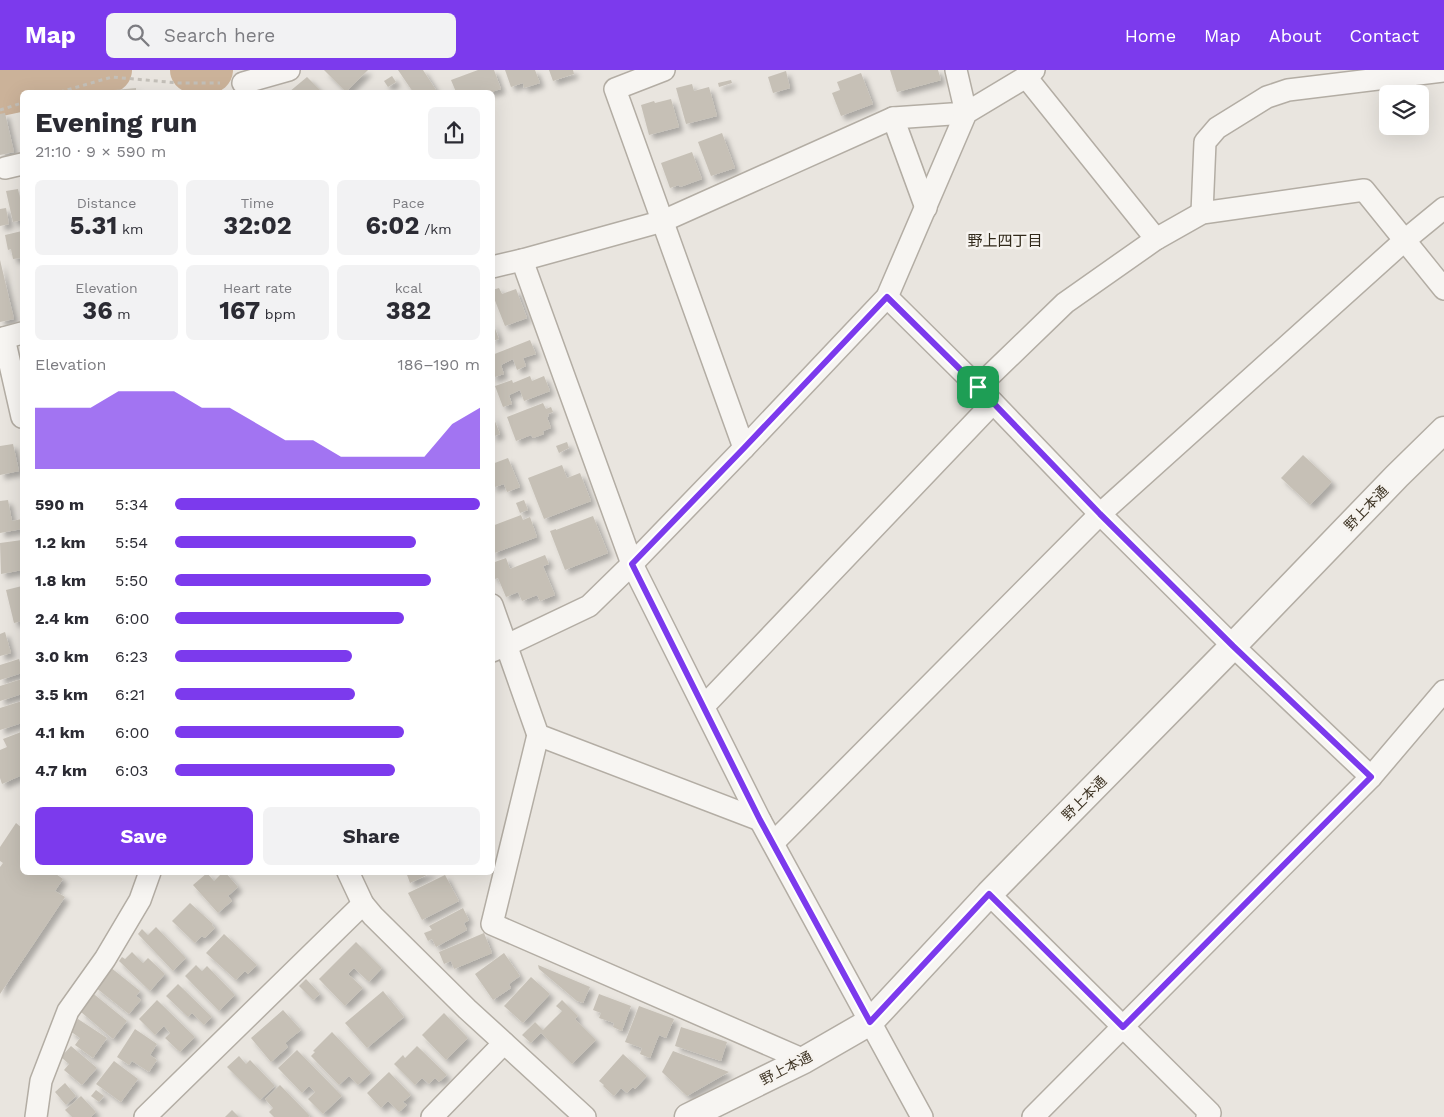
<!DOCTYPE html>
<html lang="en">
<head>
<meta charset="utf-8">
<style>
	:root { --surface:#fff; --page:#f2f2f3; --text:#2b2b33; --muted:#7c7c81; --accent:#7c3aed }
	body { margin:0; font-family:"Work Sans","Noto Sans JP",sans-serif; background:var(--page); color:var(--text); height:100vh; display:flex; flex-direction:column; font-size:19px; white-space:nowrap }
	* { box-sizing:border-box; margin:0 }
	p { font-size:16px; color:var(--muted) }
	.icon { flex:none; width:28px; height:28px; fill:none; stroke:currentColor; stroke-width:2; stroke-linecap:round; stroke-linejoin:round }
	.map { position:relative; flex:1; overflow:hidden }
	.panel { position:absolute; left:20px; top:20px; width:475px; height:785px; display:flex; flex-direction:column; background:var(--surface); border-radius:8px; box-shadow:0 5px 20px #0002 }
	.panel>* { flex:none }
	.fabs { position:absolute; left:1379px; top:15px; display:grid; gap:10px }
	.fabs a { display:grid; place-items:center; width:50px; height:50px; border-radius:8px; background:var(--surface); box-shadow:0 5px 20px #0002; font-size:25px }
	.pin { position:absolute; display:grid; place-items:center; width:42px; height:42px; color:#fff; margin:-21px; border-radius:10px; box-shadow:0 2px 8px #0006 }
	.round { display:grid; place-items:center; flex:none; width:52px; height:52px; border-radius:8px; background:var(--page) }
	.head { display:flex; align-items:center; justify-content:space-between; height:85px; padding:0 15px }
	h1 { font-size:28px; font-weight:700; line-height:38px }
	.stats { display:grid; grid-template-columns:repeat(3,1fr); gap:8px; height:85px; padding:5px 15px }
	.stats div { display:grid; align-content:center; border-radius:8px; background:var(--page); text-align:center }
	.stats b { font-size:25px; font-weight:700 }
	.stats small { font-size:14px; font-weight:400 }
	.stats p { font-size:14px }
	.chart { height:140px; padding:10px 15px }
	.chart p { display:flex; justify-content:space-between }
	.chart svg { width:100%; height:90px; margin-top:5px; fill:var(--accent); opacity:.7 }
	.primary-button { display:flex; gap:10px; margin-top:auto; padding:10px 15px }
	.primary-button a { flex:1; height:58px; border-radius:8px; background:var(--accent); color:#fff; font-size:20px; font-weight:700; line-height:58px; text-align:center }
	.primary-button a+a { background:var(--page); color:var(--text) }
	ul { padding:0 15px; list-style:none; font-size:16px }
	li { display:grid; grid-template-columns:80px 60px 1fr; align-items:center; height:38px }
	li i { height:12px; border-radius:6px; background:var(--accent) }
	header { display:flex; align-items:center; gap:30px; box-sizing:border-box; height:70px; padding:0 25px; background:var(--accent); color:#fff }
	header strong { font-size:24px }
	nav { display:flex; gap:28px; margin-inline-start:auto; font-size:18px }
	.search { width:350px; height:45px; background:var(--page); display:flex; align-items:center; gap:12px; box-sizing:border-box; padding:0 18px; border-radius:8px; color:var(--muted); font-size:19px }
	.map>svg:first-child { display:block }
	.lines { fill:none; stroke-linecap:round; stroke-linejoin:round }
	.river { stroke:#cbb299; stroke-width:46 }
	.building { fill:#c6c0b6; filter:url(#shadow) }
	.minor-casing { stroke:#b3ada4; stroke-width:24 }
	.tertiary-casing { stroke:#b3ada4; stroke-width:29 }
	.path { stroke:#c4c0b9; stroke-width:3; stroke-dasharray:4 4; stroke-linecap:butt }
	.minor { stroke:#f7f5f2; stroke-width:21 }
	.tertiary { stroke:#f7f5f2; stroke-width:26 }
	.route-casing { stroke:#fff; stroke-width:10 }
	.route { stroke:#7c3aed; stroke-width:6 }
	.labels { text-anchor:middle; stroke-width:5; stroke-linejoin:round; paint-order:stroke }
	.street-label { font-size:14px; fill:#413727; stroke:#f6f3ef }
	.neighbourhood-label { font-size:15px; fill:#31291a; stroke:#f6f3ef }
</style>
</head>
<body>
<header>
<strong>Map</strong>
<div class="search"><svg class="icon" aria-label="search" viewBox="0 0 24 24"><circle cx="10" cy="10" r="6"/><path d="M15 15l6 6"/></svg>Search here</div>
<nav><a>Home</a><a>Map</a><a>About</a><a>Contact</a></nav>
</header>
<div class="map">
<svg width="1444" height="1047" viewBox="0 0 1444 1047">
	<defs>
		<filter id="shadow"><feDropShadow dx="4.5" dy="4.5" stdDeviation="2.5" flood-color="#0004"/></filter>
	</defs>
	<rect width="100%" height="100%" fill="#e9e5df"/>
	<g class="lines">
		<g class="river">
			<path d="M193,0L207,1L210,0"/>
			<path d="M0,23L109,0"/>
		</g>
	</g>
	<g class="building">
		<path d="M324,0H368L346,22Z"/>
		<path d="M398,0H423L436,20L432,22H413Z"/>
		<path d="M478,0H494L501,19L491,22H456L451,10Z"/>
		<path d="M505,0H535L540,13L524,18L523,13L511,17Z"/>
		<path d="M549,0H573L574,4L553,11Z"/>
		<path d="M890,0H938L941,10L897,22Z"/>
		<path d="M786,1L790,18L773,23L768,7Z"/>
		<path d="M861,3L873,34L841,46L832,23L840,20L837,12Z"/>
		<path d="M392,6L396,12L388,17L384,11Z"/>
		<path d="M307,7L322,22H289Z"/>
		<path d="M731,10L732,13L719,17L718,13Z"/>
		<path d="M692,14L694,21L709,17L717,46L686,54L676,18Z"/>
		<path d="M136,18V22H104V21Z"/>
		<path d="M671,29L679,57L649,65L641,35L654,31L655,33Z"/>
		<path d="M5,43L14,82L0,85V44Z"/>
		<path d="M722,63L735,98L711,106L698,72Z"/>
		<path d="M692,82L702,109L680,117L679,115L670,118L661,93Z"/>
		<path d="M18,119L21,133H22V150L13,152L6,121Z"/>
		<path d="M6,138L9,154L0,156V139Z"/>
		<path d="M22,161V192L21,188L13,189L11,179L8,180L5,165Z"/>
		<path d="M0,190L14,249L0,252Z"/>
		<path d="M499,218L502,224L516,219L527,248L505,256L492,223V220Z"/>
		<path d="M492,251L499,269L492,271Z"/>
		<path d="M530,270L536,284L523,288L526,296L517,300L513,289L501,295L504,304L492,308V285Z"/>
		<path d="M530,306L532,311L544,306L550,321L524,331L520,320L509,325L512,334L503,337L495,316L512,310L513,313Z"/>
		<path d="M543,333L546,339L551,337L553,342L548,344L549,346L547,347L551,358L543,361L544,364L533,368L531,365L516,371L507,347Z"/>
		<path d="M492,344L500,364L492,367Z"/>
		<path d="M567,372L569,378L559,383L556,376Z"/>
		<path d="M13,374L19,401L0,405V376Z"/>
		<path d="M1303,385L1332,412L1310,435L1281,408Z"/>
		<path d="M508,388L520,417L507,422L504,414L492,418V394Z"/>
		<path d="M562,395L567,408L580,403L591,431L544,449L528,408Z"/>
		<path d="M8,430L12,451L22,449V459L0,463V431Z"/>
		<path d="M524,430L528,440L520,443L516,433Z"/>
		<path d="M521,445L523,450L530,447L537,467L492,484V456Z"/>
		<path d="M593,446L608,483L565,500L550,461L556,459V460Z"/>
		<path d="M22,470V500L1,504L0,473Z"/>
		<path d="M545,485L549,494L543,496L555,525L540,531L537,525L522,531L518,522L506,527L498,508L495,509L492,503V493L506,488L510,499Z"/>
		<path d="M22,516V551L14,553L6,520Z"/>
		<path d="M5,562L11,583L0,586V564Z"/>
		<path d="M19,589L22,599V603L0,610V595Z"/>
		<path d="M22,609V624L0,631V616Z"/>
		<path d="M22,631V653L0,660V638Z"/>
		<path d="M21,662L22,666V705L2,714L0,708V680L7,677L3,669Z"/>
		<path d="M16,753L22,758V802H53L63,809L55,821L65,827L0,924V797L3,793L0,791V777Z"/>
		<path d="M223,802H225L238,817L228,826L232,831L218,843L193,815L207,803L214,811Z"/>
		<path d="M406,802H433L410,813Z"/>
		<path d="M445,805L459,831L422,850L408,823Z"/>
		<path d="M190,833L213,854L212,855L215,858L205,868L202,866L195,873L172,851Z"/>
		<path d="M463,838L469,850L464,853L467,860L436,877L432,869L428,871L424,863L432,860L429,856Z"/>
		<path d="M156,857L186,888L173,901L138,864L142,859L148,865Z"/>
		<path d="M484,863L492,883L454,899L451,891L444,894L439,882Z"/>
		<path d="M224,864L257,895L248,904L245,901L236,910L206,883Z"/>
		<path d="M356,872L382,898L369,912L354,898L348,904L363,918L345,936L319,909Z"/>
		<path d="M132,882L143,893L148,888L165,904L150,921L119,891L122,887L125,889Z"/>
		<path d="M504,883L520,906L509,914L511,918L493,930L475,904Z"/>
		<path d="M196,895L202,901L207,896L235,925L219,941L185,906Z"/>
		<path d="M538,895L590,917L583,933L577,931L539,899Z"/>
		<path d="M110,897L140,921L136,926L141,930L129,944L95,917Z"/>
		<path d="M531,907L550,924L523,953L504,936Z"/>
		<path d="M306,909L320,924L313,930L299,916Z"/>
		<path d="M178,914L212,947L204,955L192,943L188,947L166,926Z"/>
		<path d="M90,921L127,951L113,969L81,942Z"/>
		<path d="M383,921L404,947L367,978L345,953Z"/>
		<path d="M599,924L631,936L622,961L613,957L614,953L599,948L601,943L593,940Z"/>
		<path d="M157,930L195,967L180,982L165,968L170,963L164,956L155,965L139,949Z"/>
		<path d="M562,930L578,946L575,949L596,970L572,994L541,963L531,973L522,965L535,952L543,960L562,941L556,936Z"/>
		<path d="M639,936L674,949L666,968L659,965L650,988L640,984L642,978L625,972Z"/>
		<path d="M283,940L301,960L285,973L288,977L271,992L251,968Z"/>
		<path d="M444,943L468,968L446,990L422,965Z"/>
		<path d="M78,949L107,968L93,988L75,975L80,968L70,961Z"/>
		<path d="M681,957L727,972L721,991L675,976Z"/>
		<path d="M135,959L157,974L150,985L157,990L149,1002L132,991L129,995L117,987Z"/>
		<path d="M332,962L371,1003L358,1015L349,1006L339,1015L311,986L315,982L313,981Z"/>
		<path d="M71,976L97,998L82,1015L64,1000L69,994L61,987Z"/>
		<path d="M417,976L447,1005L439,1012L435,1008L429,1014L422,1008L415,1015L394,994L403,985L405,988Z"/>
		<path d="M297,980L342,1026L323,1044L308,1029L315,1022L309,1016L302,1023L278,998Z"/>
		<path d="M673,981L729,1002L687,1026L662,1002Z"/>
		<path d="M623,984L647,1006L635,1019L633,1017L627,1023L621,1018L614,1026L603,1016L604,1015L599,1011Z"/>
		<path d="M239,986L246,994L250,990L275,1016L260,1030L227,997Z"/>
		<path d="M114,991L138,1009L121,1032L96,1014Z"/>
		<path d="M389,1002L411,1025L403,1032L407,1035L399,1042L388,1031L381,1038L367,1023Z"/>
		<path d="M65,1013L76,1026L66,1035L55,1022Z"/>
		<path d="M280,1015L310,1046L308,1047H274L269,1042L273,1038L265,1029Z"/>
		<path d="M96,1020L104,1026L99,1032L91,1026Z"/>
		<path d="M81,1026L96,1042L91,1047H72L65,1040Z"/>
		<path d="M232,1040L239,1047H225Z"/>
	</g>
	<g class="lines">
		<defs>
			<g id="minor">
				<path d="M664,0L615,19L744,378"/>
				<path d="M1026,7L1156,169"/>
				<path d="M243,13L289,0"/>
				<path d="M893,48L926,138"/>
				<path d="M5,98L22,94"/>
				<path d="M1202,143L1205,72L1217,58L1267,27L1288,20L1444,1"/>
				<path d="M522,190L632,494L760,750L922,1047"/>
				<path d="M492,197L522,190L663,151L893,48L966,43L956,0"/>
				<path d="M887,227L978,317L1100,444L1233,576L1371,707"/>
				<path d="M4,268L22,347"/>
				<path d="M0,269L22,263"/>
				<path d="M978,317L1065,233L1156,169L1202,143L1364,120L1444,219"/>
				<path d="M492,535L538,665L760,750"/>
				<path d="M492,581L507,575L589,536L632,494L744,378L887,227L966,43L1026,7L1034,0"/>
				<path d="M704,636L993,333"/>
				<path d="M538,665L492,854L804,990"/>
				<path d="M773,773L1100,444L1405,170L1444,138"/>
				<path d="M348,802L363,834L373,846L467,939L585,1047"/>
				<path d="M989,824L1210,1043L1207,1047"/>
				<path d="M36,1047L41,1011L68,941L105,889L140,830L150,802"/>
				<path d="M145,1047L363,834"/>
				<path d="M432,1047L504,973"/>
				<path d="M1033,1047L1371,707L1444,621"/>
			</g>
			<path id="tertiary" d="M688,1047L804,990L870,952L989,824L1233,576L1397,406L1444,360"/>
		</defs>
		<use href="#minor" class="minor-casing"/>
		<use href="#tertiary" class="tertiary-casing"/>
		<g class="path">
			<path d="M60,22L112,7L179,13H220"/>
			<path d="M0,40L22,33"/>
		</g>
		<use href="#minor" class="minor"/>
		<use href="#tertiary" class="tertiary"/>
	</g>
	<g class="lines">
		<defs>
			<path id="route" d="M887,227L978,317L1100,444L1233,576L1371,707L1123,957L989,824L870,952L760,750L632,494L744,378Z"/>
		</defs>
		<use href="#route" class="route-casing"/>
		<use href="#route" class="route"/>
	</g>
	<g class="labels">
		<g class="street-label">
			<text transform="translate(1366 438) rotate(-46)" y="5">野上本通</text>
			<text transform="translate(1084 728) rotate(-45)" y="5">野上本通</text>
			<text transform="translate(786 998) rotate(-27)" y="5">野上本通</text>
		</g>
		<g class="neighbourhood-label">
			<text x="1005" y="176">野上四丁目</text>
		</g>
	</g>
</svg>
<div class="fabs">
<a><svg class="icon" aria-label="layers" viewBox="0 0 24 24"><path d="M12 4l9 5-9 5-9-5zM3 14l9 5 9-5"/></svg></a>
</div>
<div class="pin" style="left:978px;top:317px;background:#1e9e55"><svg class="icon" aria-label="arrive" viewBox="0 0 24 24"><path d="M6 21V4h12l-3 4 3 4H6"/></svg></div>
<section class="panel">
<div class="head"><div><h1>Evening run</h1><p>21:10 · 9 × 590 m</p></div><a class="round"><svg class="icon" aria-label="share" viewBox="0 0 24 24"><path d="M12 15V3M7 8l5-5 5 5M5 13v7h14v-7"/></svg></a></div>
<div class="stats">
<div><p>Distance</p><b>5.31<small> km</small></b></div>
<div><p>Time</p><b>32:02</b></div>
<div><p>Pace</p><b>6:02<small> /km</small></b></div>
</div>
<div class="stats">
<div><p>Elevation</p><b>36<small> m</small></b></div>
<div><p>Heart rate</p><b>167<small> bpm</small></b></div>
<div><p>kcal</p><b>382</b></div>
</div>
<div class="chart"><p><span>Elevation</span>186–190 m</p>
<svg viewBox="0 0 160 44" preserveAspectRatio="none"><path d="M0 44V14L10 14L20 14L30 6L40 6L50 6L60 14L70 14L80 22L90 30L100 30L110 38L120 38L130 38L140 38L150 22L160 14V44z"/></svg>
</div>
<ul>
<li><b>590 m</b>5:34<i style="width:100%"></i></li>
<li><b>1.2 km</b>5:54<i style="width:79%"></i></li>
<li><b>1.8 km</b>5:50<i style="width:84%"></i></li>
<li><b>2.4 km</b>6:00<i style="width:75%"></i></li>
<li><b>3.0 km</b>6:23<i style="width:58%"></i></li>
<li><b>3.5 km</b>6:21<i style="width:59%"></i></li>
<li><b>4.1 km</b>6:00<i style="width:75%"></i></li>
<li><b>4.7 km</b>6:03<i style="width:72%"></i></li>
</ul>
<div class="primary-button"><a>Save</a><a>Share</a></div>
</section>
</div>
</body>
</html>
